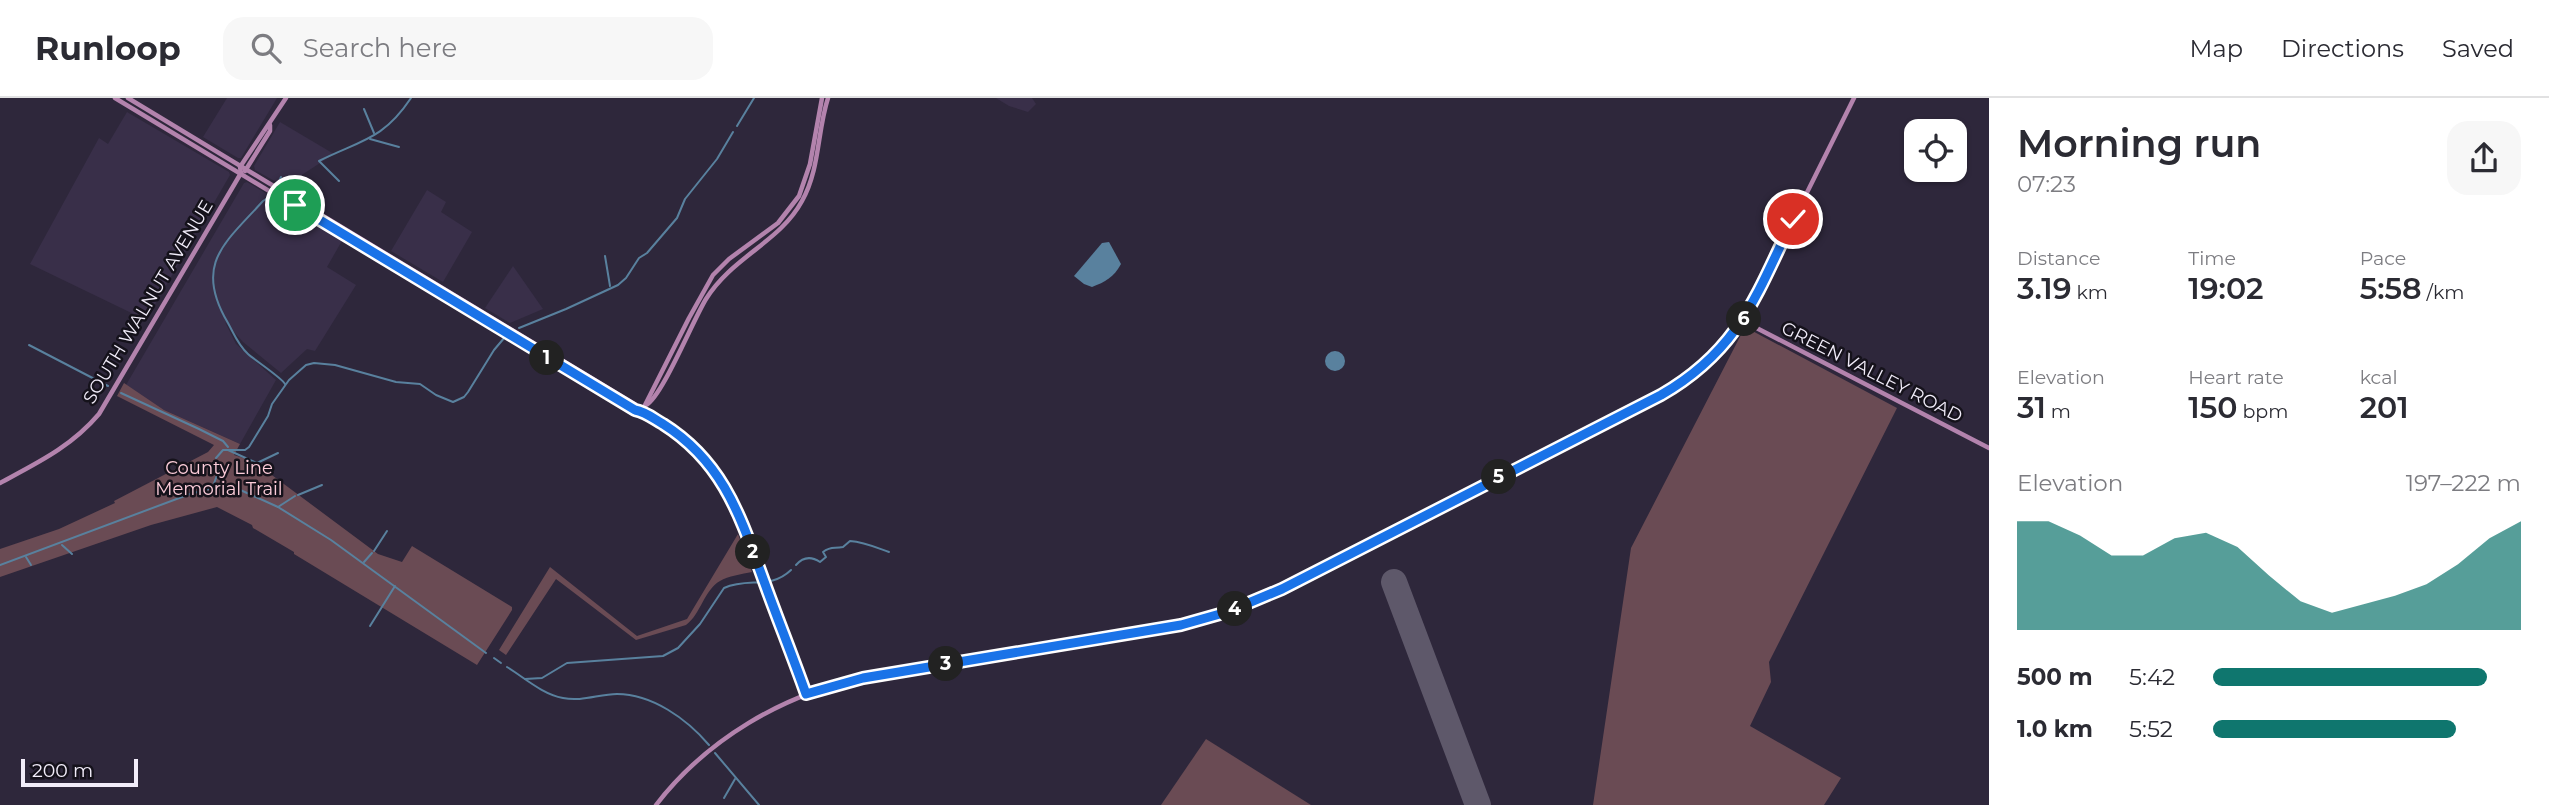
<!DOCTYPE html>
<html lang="en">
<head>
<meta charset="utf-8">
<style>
	:root { --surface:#fff; --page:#f7f7f7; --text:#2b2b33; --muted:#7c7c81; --line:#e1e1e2; --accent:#0f766e }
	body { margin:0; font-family:Montserrat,sans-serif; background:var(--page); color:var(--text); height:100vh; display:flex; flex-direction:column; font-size:26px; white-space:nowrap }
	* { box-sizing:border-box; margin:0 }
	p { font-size:23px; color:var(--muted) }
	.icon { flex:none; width:38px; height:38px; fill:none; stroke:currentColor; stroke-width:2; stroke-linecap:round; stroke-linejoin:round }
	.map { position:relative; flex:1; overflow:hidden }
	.details { display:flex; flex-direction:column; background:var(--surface); width:560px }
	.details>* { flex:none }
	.buttons { position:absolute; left:1904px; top:21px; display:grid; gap:14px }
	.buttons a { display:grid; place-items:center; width:63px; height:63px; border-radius:14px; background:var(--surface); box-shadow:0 2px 5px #0004; font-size:35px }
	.scale { position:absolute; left:21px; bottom:18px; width:117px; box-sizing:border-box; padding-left:7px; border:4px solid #f2edfa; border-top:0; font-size:19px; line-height:24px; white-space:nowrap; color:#f2edfa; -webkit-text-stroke:5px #15121b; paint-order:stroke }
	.pin { position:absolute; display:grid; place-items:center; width:60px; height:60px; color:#fff; margin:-30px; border:4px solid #fff; border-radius:50%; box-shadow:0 2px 7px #0007 }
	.km { position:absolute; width:35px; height:35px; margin:-18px; border-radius:50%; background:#222; color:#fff; font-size:19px; line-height:35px; text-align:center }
	.round { display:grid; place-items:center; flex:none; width:74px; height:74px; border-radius:21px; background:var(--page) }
	.headline { display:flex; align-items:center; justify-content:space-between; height:119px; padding:0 28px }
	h1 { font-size:38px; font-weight:600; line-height:52px }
	.metrics { display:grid; grid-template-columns:repeat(3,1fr); gap:10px; height:119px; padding:7px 28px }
	.metrics div { display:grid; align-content:center }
	.metrics b { font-size:30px; font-weight:600 }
	.metrics small { font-size:19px; font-weight:400 }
	.metrics p { font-size:19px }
	.chart { height:196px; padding:14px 28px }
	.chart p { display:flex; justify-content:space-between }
	.chart svg { width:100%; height:126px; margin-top:7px; fill:var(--accent); opacity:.7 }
	ul { padding:0 28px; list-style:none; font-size:23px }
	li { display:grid; grid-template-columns:112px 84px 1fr; align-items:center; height:52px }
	li i { height:18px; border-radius:9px; background:var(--accent) }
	header { display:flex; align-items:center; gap:42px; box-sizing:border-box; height:98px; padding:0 35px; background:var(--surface); border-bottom:2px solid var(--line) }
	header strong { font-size:33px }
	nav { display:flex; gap:38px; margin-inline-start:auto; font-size:24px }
	.search { width:490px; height:63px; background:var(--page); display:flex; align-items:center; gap:18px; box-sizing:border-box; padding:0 24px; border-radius:21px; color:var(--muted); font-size:26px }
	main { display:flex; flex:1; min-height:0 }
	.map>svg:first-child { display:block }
	.built { fill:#392f49 }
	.green { fill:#6a4b54 }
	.water { fill:#59819e }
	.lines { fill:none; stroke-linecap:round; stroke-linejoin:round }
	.stream { stroke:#59819e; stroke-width:2 }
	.runway { stroke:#5e586a; stroke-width:26 }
	.secondary { stroke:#b383ad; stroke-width:4.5 }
	.route-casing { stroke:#fff; stroke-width:14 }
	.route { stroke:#1a73e8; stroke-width:9 }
	.labels { text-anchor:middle; stroke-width:5; stroke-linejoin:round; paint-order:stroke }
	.street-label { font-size:18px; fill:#f2edfa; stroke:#15121b }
	.park-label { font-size:18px; fill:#fdcdda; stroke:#15121b }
</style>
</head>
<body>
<header>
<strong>Runloop</strong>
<div class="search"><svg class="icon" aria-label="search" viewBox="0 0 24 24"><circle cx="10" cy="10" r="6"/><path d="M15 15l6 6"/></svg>Search here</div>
<nav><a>Map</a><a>Directions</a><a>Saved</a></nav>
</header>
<main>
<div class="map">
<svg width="1989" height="707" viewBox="0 0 1989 707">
	<rect width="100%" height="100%" fill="#2e273b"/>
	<g class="built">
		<path d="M227,0H277L241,60H238L203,39Z"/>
		<path d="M996,0H1032L1036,6L1028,14L1009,8Z"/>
		<path d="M127,14L229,74L230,77L146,222L30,166L99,40L108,46Z"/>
		<path d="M280,24L334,56L300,78L287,90L255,72L254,68Z"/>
		<path d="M247,84L343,141L327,169L356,187L315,253L307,251L281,275L243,244L225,224L236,246L276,282L240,346L164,312L126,287L244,85Z"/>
		<path d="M427,92L446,104L441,114L472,134L443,184L391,153Z"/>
		<path d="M513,168L543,211L510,225L485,210Z"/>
	</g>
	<g class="green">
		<path d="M1745,229L1897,310L1769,564L1771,584L1750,628L1841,680L1824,707H1593L1631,450Z"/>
		<path d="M124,285L164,312L240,346L234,357L253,363L378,456L402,464L412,448L512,509V512L477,567L294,456V454L253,430L252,427L217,409L151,427L0,479V451L59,431L115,405L114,403L208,354L214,347L117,298Z"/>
		<path d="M738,436L752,474C742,476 728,478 720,483C704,492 701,516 686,527L636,542L556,481L506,557L499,552L550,469L637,538L687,521Z"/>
		<path d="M1206,641L1311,707H1161Z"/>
	</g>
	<g class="water">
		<path d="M1109,144L1121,166C1114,179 1105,184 1092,189L1084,186L1074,178L1102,145Z"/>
		<circle cx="1335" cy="263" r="10"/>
	</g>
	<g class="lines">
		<g class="stream">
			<path d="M364,11L374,35"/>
			<path d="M737,28L754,0"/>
			<path d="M370,41L399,49"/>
			<path d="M339,83L319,63C361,42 383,42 411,0"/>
			<path d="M278,86L281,79"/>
			<path d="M271,98L263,103C225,145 193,166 228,225C234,236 238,247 248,256C256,263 282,280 285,286"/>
			<path d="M605,158L610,188"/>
			<path d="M519,230L566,211L618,187L626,180L639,160L647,155L677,120L685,101L717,61L733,34"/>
			<path d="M29,247L108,288"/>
			<path d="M121,295L199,331L223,343L228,349"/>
			<path d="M228,352L257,365L278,355"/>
			<path d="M216,360L223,352H245L249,349L268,318L272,306L289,282L306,267L314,265L335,267L396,284L420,286L436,297L453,304L464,299L468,294L494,252L505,239"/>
			<path d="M213,388L219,372L216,363"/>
			<path d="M298,397L322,387"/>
			<path d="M278,409L295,398"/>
			<path d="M62,447L72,456"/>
			<path d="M374,453L387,433"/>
			<path d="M26,459L31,467"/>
			<path d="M364,464L372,455"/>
			<path d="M0,467L190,396L213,390H236L278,409L331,442L486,555"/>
			<path d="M796,467C803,459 811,458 820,464L826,459L823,454C831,448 834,451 843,449L850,443C864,444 875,449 889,454"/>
			<path d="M370,528L395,488"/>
			<path d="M494,560L501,565"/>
			<path d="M507,569C525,580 542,596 563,600C582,604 599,596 617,596C652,596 687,621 709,647"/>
			<path d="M525,581L542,580L567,565L663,558L678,550L700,526L724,490C749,479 770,492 791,472"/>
			<path d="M715,655L759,707"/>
			<path d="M724,700L735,681"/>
		</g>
		<path class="runway" d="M1394,484L1478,707"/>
		<g class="secondary">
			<path d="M115,0L571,275L635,312L641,313"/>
			<path d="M128,0L636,307L642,313L678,336L690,346L708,364L726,390L741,421L806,596"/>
			<path d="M245,73L270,33V27"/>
			<path d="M1743,223L1989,350"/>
			<path d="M646,307C662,299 693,222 706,201C732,159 780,144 802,103C820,71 817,34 828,0"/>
			<path d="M642,313L689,220L713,177L729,161L778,125L799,98L810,66L822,0"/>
			<path d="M0,385C37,365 71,349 99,316L241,75L240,69L286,0"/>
			<path d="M656,707C706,642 783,596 864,580C893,574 923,570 952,565C1061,548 1181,538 1281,490L1676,288L1717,255L1743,223L1854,0"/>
		</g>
	</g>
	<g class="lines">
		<defs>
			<path id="route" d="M295,107L635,312C646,314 654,321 663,326C725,365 741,421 765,486C778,522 793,559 806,596L863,580L1181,527L1227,514L1282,491L1661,297C1739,252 1756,198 1793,121"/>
		</defs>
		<use href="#route" class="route-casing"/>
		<use href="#route" class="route"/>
	</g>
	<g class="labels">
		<g class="street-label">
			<text transform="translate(148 204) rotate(-59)" y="6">SOUTH WALNUT AVENUE</text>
			<text transform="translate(1872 274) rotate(27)" y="6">GREEN VALLEY ROAD</text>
		</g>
		<g class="park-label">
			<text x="219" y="376">County Line<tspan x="219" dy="21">Memorial Trail</tspan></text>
		</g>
	</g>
</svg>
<div class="buttons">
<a><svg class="icon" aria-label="locate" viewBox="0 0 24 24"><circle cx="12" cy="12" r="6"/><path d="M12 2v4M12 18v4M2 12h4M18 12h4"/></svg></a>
</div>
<div class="scale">200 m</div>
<div class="pin" style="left:295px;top:107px;background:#1e9e55"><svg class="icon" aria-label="arrive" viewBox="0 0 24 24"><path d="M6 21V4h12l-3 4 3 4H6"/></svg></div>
<div class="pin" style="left:1793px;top:121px;background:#d93025"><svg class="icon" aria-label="check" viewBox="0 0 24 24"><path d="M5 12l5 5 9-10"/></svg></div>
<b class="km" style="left:547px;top:260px">1</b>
<b class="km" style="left:753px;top:454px">2</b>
<b class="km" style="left:946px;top:566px">3</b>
<b class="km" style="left:1235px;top:511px">4</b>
<b class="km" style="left:1499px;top:379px">5</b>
<b class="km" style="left:1744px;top:221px">6</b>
</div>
<section class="details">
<div class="headline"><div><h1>Morning run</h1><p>07:23</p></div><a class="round"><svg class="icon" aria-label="share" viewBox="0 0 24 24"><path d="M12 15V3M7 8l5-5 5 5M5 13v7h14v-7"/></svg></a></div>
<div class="metrics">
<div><p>Distance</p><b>3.19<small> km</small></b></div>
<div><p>Time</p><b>19:02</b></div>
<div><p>Pace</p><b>5:58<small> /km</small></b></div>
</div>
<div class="metrics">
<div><p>Elevation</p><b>31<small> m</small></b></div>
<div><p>Heart rate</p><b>150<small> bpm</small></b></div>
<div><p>kcal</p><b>201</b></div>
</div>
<div class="chart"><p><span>Elevation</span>197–222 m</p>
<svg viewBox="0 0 160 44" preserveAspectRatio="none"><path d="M0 44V6L10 6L20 11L30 18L40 18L50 12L60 10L70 15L80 25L90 34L100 38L110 35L120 32L130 28L140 21L150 12L160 6V44z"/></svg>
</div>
<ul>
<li><b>500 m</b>5:42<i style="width:89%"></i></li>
<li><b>1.0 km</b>5:52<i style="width:79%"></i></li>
</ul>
</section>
</main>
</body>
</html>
